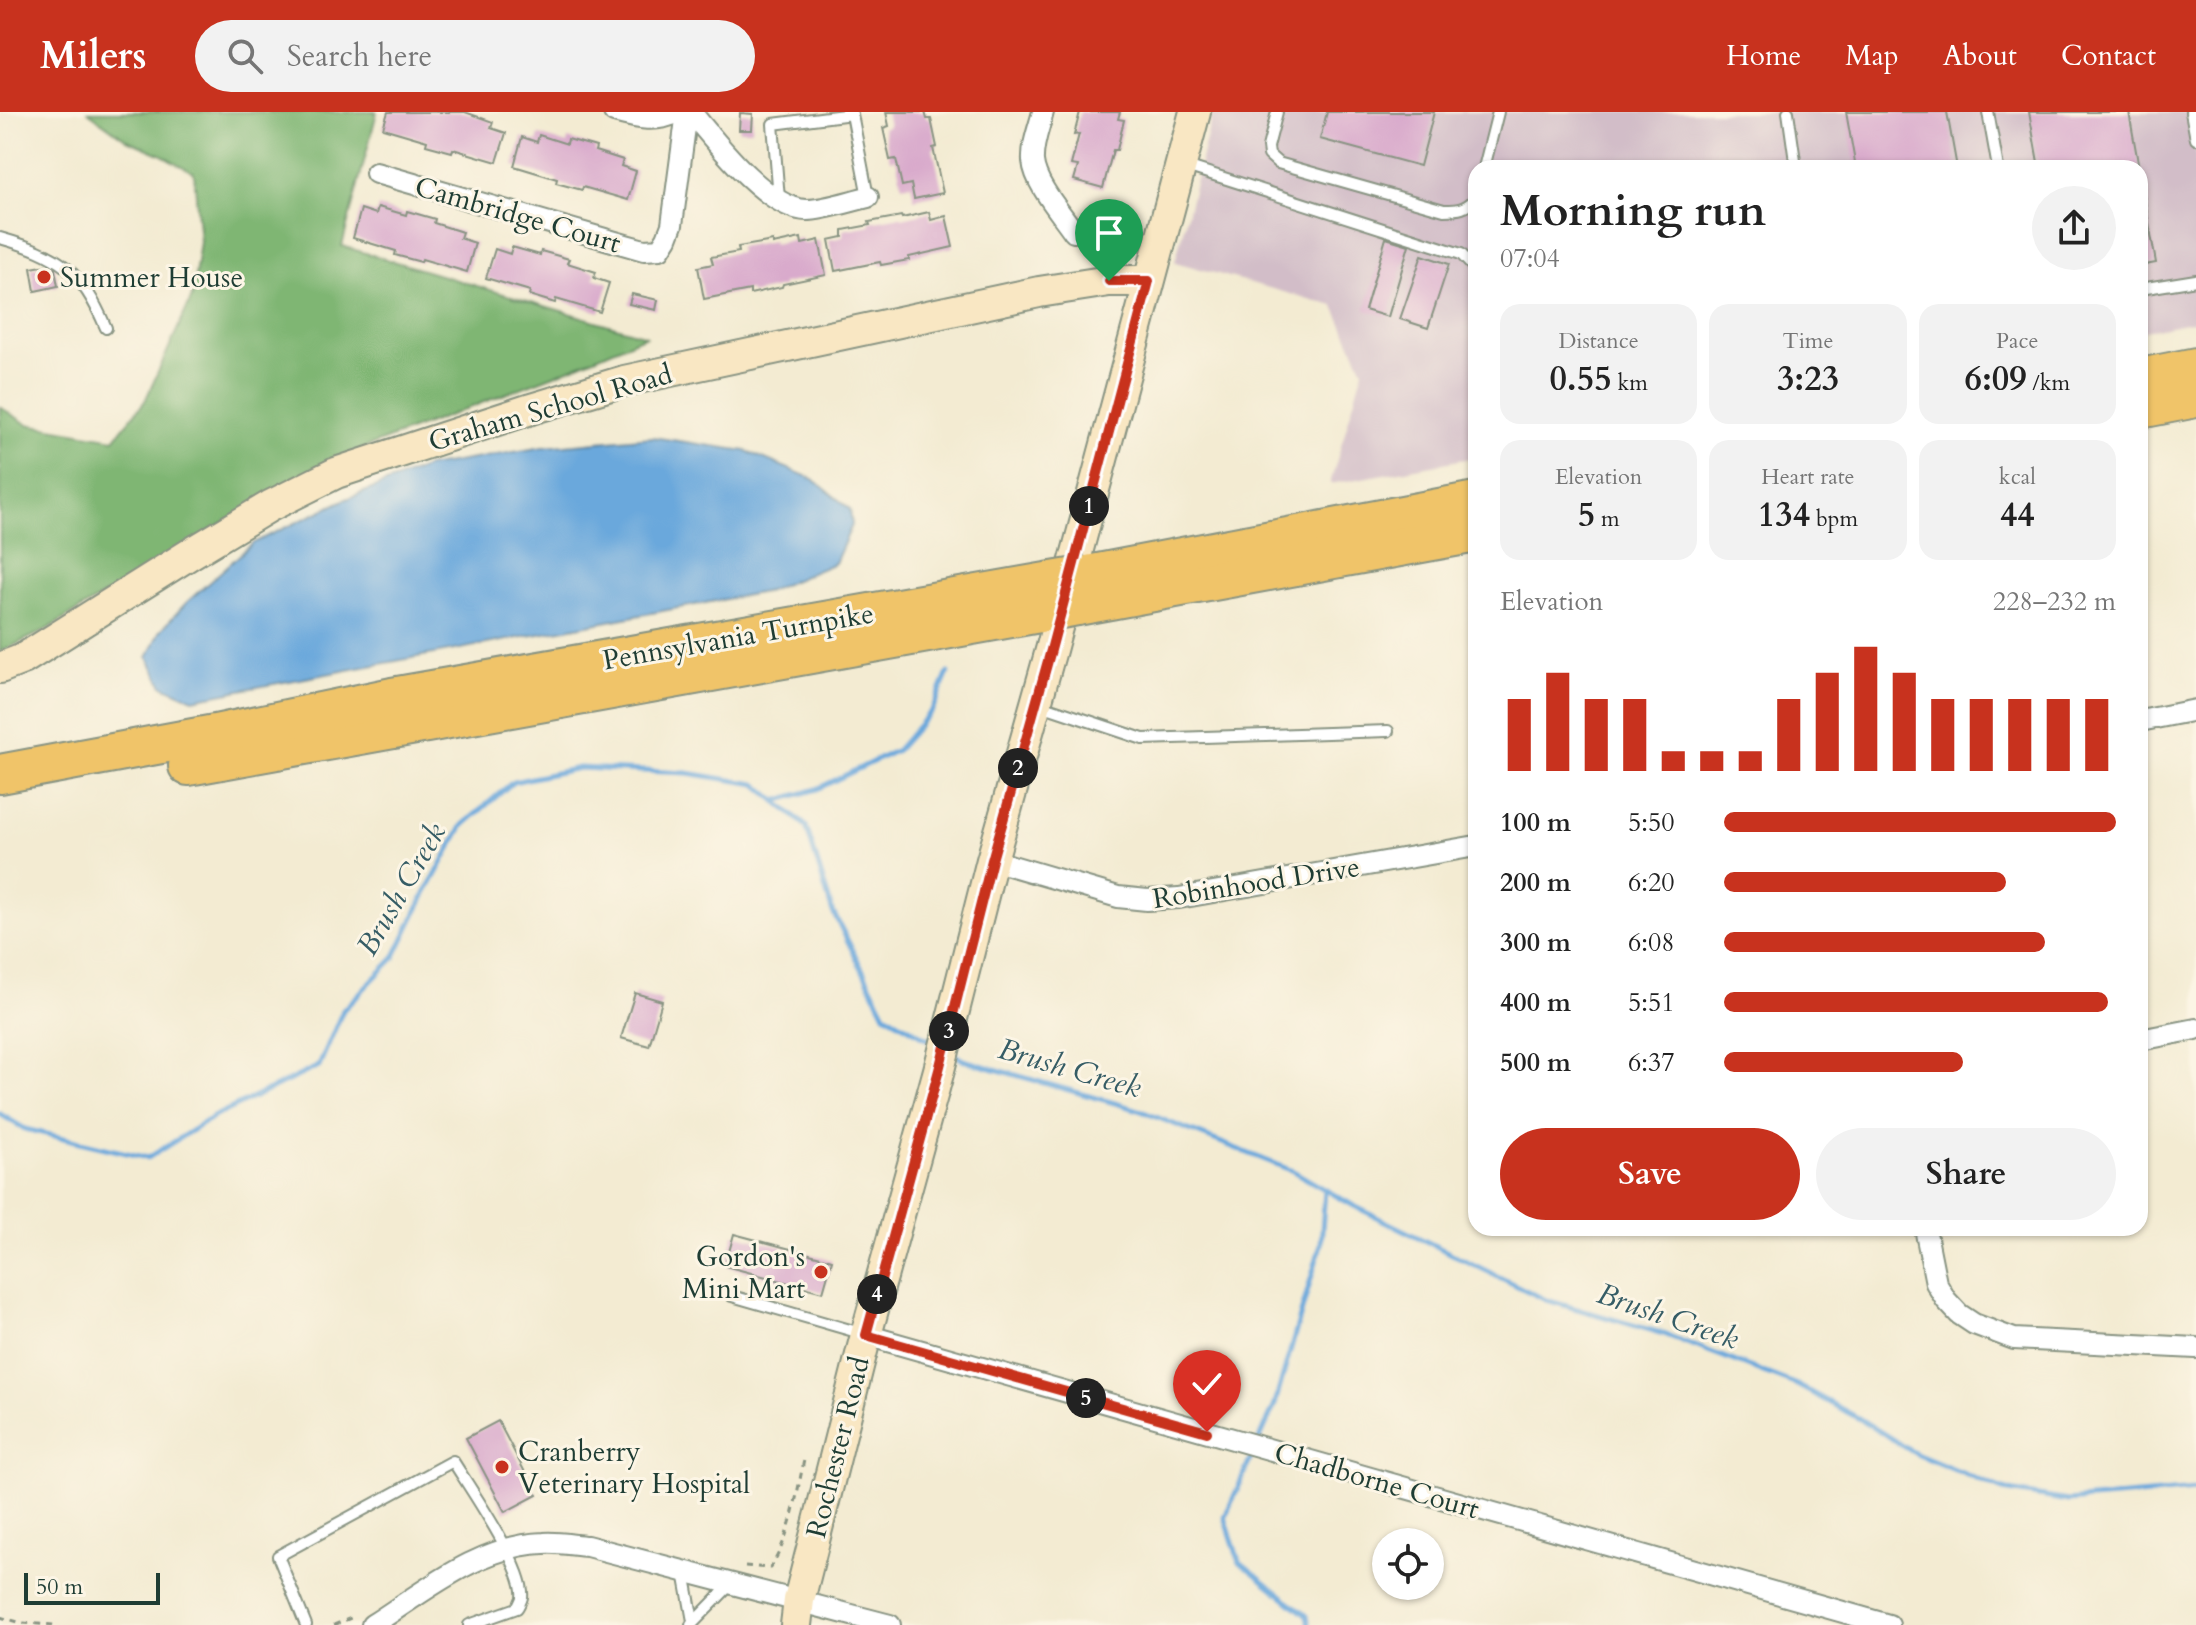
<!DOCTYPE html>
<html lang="en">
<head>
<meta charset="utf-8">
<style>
	:root { --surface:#fff; --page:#f2f2f2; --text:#222; --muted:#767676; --accent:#c8321e }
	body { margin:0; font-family:Cardo,serif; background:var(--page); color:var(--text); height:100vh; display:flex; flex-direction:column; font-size:30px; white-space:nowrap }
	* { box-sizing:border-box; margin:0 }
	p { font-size:26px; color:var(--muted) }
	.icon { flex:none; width:44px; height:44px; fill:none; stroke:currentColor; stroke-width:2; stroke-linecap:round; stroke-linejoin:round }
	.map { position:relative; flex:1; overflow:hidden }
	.side { position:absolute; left:1468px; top:48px; width:680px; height:1076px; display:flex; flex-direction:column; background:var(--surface); border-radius:24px; box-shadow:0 2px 6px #0004 }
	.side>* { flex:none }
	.tools { position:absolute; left:1372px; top:1416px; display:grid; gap:16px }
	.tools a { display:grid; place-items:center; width:72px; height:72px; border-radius:50%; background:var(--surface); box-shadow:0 2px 6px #0004; font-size:40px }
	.scale { position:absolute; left:24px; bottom:20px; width:136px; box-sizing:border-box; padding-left:8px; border:4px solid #1f3d34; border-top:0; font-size:22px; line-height:28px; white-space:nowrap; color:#1f3d34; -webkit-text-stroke:6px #fcf5e5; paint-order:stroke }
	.pin { position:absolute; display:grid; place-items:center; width:68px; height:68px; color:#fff; margin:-82px -34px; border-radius:50% 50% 50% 0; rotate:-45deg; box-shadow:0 0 8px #0007 }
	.pin .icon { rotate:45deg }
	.km { position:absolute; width:40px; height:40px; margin:-20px; border-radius:50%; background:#222; color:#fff; font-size:22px; line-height:40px; text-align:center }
	.round { display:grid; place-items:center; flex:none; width:84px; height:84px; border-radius:42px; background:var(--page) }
	.summary { display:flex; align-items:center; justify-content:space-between; height:136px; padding:0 32px }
	h1 { font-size:44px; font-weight:800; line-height:60px }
	.stats { display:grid; grid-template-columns:repeat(3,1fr); gap:12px; height:136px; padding:8px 32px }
	.stats div { display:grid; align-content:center; border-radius:20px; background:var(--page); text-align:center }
	.stats b { font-size:34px; font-weight:800 }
	.stats small { font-size:22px; font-weight:400 }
	.stats p { font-size:22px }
	.chart { height:224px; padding:16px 32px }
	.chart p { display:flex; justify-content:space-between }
	.chart svg { width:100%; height:144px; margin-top:8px; stroke:var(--accent); stroke-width:6 }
	.action { display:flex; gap:16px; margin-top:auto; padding:16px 32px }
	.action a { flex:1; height:92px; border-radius:48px; background:var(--accent); color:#fff; font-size:32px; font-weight:800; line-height:92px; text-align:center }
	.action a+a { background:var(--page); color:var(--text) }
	ul { padding:0 32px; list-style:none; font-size:26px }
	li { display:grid; grid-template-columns:128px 96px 1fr; align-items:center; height:60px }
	li i { height:20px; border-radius:10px; background:var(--accent) }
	header { display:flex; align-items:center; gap:48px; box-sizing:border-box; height:112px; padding:0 40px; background:var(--accent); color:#fff }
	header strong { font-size:38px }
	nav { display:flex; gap:44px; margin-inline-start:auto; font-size:28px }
	.search { width:560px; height:72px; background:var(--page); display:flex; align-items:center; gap:20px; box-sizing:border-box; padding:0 28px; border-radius:44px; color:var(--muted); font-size:30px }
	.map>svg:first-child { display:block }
	.industrial { fill:#d2bdc8 }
	.forest { fill:#7fb673; stroke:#4f7a54; stroke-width:2 }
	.water { fill:#6aa8dc; stroke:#447288; stroke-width:2 }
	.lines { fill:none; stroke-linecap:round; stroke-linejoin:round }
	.stream { stroke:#6aa8dc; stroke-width:5 }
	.building { fill:#d9aacc }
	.lane-casing { stroke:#899483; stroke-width:14 }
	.street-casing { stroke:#899483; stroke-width:24 }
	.secondary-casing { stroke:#899483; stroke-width:34 }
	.highway-casing { stroke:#899483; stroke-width:42 }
	.path { stroke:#899483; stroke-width:3; stroke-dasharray:6 6; stroke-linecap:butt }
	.lane { stroke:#fff; stroke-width:10 }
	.street { stroke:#fff; stroke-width:20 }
	.secondary { stroke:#f9e7c3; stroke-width:30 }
	.highway { stroke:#f0c469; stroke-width:38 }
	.highway-bridge-casing { stroke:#899483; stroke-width:42; stroke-linecap:butt }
	.highway-bridge { stroke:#f0c469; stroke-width:38 }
	.route-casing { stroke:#fff; stroke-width:16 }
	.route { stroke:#c8321e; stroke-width:10 }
	.poi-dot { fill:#c8321e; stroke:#fcf5e5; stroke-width:3 }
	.labels { text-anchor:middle; stroke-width:6; stroke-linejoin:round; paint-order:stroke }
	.street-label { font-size:28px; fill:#1f3d34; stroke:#fcf5e5 }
	.poi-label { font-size:28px; fill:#1f3d34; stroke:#fcf5e5; text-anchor:start }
	.water-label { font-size:30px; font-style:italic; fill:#365d66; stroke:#fcf5e5 }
</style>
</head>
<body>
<header>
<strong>Milers</strong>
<div class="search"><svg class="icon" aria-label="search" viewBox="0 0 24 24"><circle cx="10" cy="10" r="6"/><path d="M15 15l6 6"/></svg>Search here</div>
<nav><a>Home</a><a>Map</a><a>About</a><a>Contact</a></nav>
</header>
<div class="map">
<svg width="2196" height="1513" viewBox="0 0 2196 1513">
	<rect width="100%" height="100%" fill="#fcf5e5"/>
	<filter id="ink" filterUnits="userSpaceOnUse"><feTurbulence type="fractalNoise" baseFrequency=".0125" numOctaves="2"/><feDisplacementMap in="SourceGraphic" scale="16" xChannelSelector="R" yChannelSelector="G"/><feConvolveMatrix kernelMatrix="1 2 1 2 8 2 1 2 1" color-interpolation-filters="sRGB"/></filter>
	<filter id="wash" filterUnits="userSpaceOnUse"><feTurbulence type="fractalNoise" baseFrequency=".006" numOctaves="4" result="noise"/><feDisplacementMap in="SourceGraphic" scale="32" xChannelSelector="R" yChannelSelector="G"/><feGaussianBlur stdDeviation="1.8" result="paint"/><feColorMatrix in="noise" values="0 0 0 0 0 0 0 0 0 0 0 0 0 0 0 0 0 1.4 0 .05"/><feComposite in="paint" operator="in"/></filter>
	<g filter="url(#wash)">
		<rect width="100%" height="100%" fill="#f3ebd2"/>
		<path class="industrial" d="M1213,0H2196V209L2140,220V56H1476V345L1330,372L1363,258L1334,194L1175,150Z"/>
		<path class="forest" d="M88,0H377L342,134L646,224L557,262L320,353L44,519L0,540V295L27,312L114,327L145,289L192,185L200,129L194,61L160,42L127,28Z"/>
		<path class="water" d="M652,325L746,339L813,367L850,397L852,413L835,451L769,479L193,587L163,574L148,545L161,518L186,491L253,431L344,388L427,355L543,335Z"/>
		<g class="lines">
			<g class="stream">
				<path d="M776,689L817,677L897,638L932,598L948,561"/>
				<path d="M954,942L963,948L1136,997L1293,1059L1354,1094L1546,1188L1661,1221L1797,1273L1860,1307L1916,1342L2003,1378L2068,1389L2196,1378"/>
				<path d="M0,1002L25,1017L148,1046L213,1005L319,954L343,898L394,846L424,784L463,713L513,670L579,656L687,661L756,672L806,714L832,798L885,902L935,931"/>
				<path d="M1258,1330L1274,1295L1321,1132L1325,1078"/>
				<path d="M1254,1339L1225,1405L1239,1449L1307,1504L1309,1513"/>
			</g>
		</g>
		<g id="blocks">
			<g class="building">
				<path d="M388,0H465L493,10L491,16L506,21L497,50L453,37L452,40L426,33L427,29L383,16Z"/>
				<path d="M886,0H925L927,7H931L937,35L933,36L943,81L914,87L911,72L902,74L896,47L890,48L883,16L889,14Z"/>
				<path d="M1080,0H1120L1118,7L1124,8L1117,38H1113L1103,76L1074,68L1078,54L1071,53L1079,22L1074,23Z"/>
				<path d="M1327,0H1434L1420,54L1320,27Z"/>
				<path d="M1846,0H1947L1957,56H1856Z"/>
				<path d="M2029,0H2129L2139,56H2039Z"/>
				<path d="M740,1L753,2L752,18H739Z"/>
				<path d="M539,23L567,32L568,27L596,35L595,39L623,48L621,54L636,59L628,88L583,75L582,78L556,71L557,67L514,54L522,25L537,30Z"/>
				<path d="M2140,71H2142L2156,151L2140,154Z"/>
				<path d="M378,95L406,103L407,99L435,107L434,111L462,120L460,126L475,131L467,160L422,147L421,150L395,143L396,139L353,126L361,97L376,102Z"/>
				<path d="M929,100L931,108L946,104L953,135L909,145V148L881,153L880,150L835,159L829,128L843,125V118L870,113L869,110L901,104L902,106Z"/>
				<path d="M801,126L802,132L819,128L826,163L783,172L782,175L750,182V178L704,187L698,155L713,152L711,145L739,140L738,135L773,129V132Z"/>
				<path d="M1386,126L1409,133L1388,205L1365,198Z"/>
				<path d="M512,135L540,143L541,139L569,147L567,151L596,160L594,166L609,171L600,200L556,187L555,191L529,183L530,179L486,166L495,137L510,142Z"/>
				<path d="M1422,143L1449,152L1428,216L1400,207Z"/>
				<path d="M54,152L58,174L35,179L31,156Z"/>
				<path d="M632,182L658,188L656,198L629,192Z"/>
				<path d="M635,881L662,889L649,934L621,926Z"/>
				<path d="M734,1122L832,1148L823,1180L725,1154Z"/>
				<path d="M498,1309L537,1383L505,1400L466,1326Z"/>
			</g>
		</g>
	</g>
	<g filter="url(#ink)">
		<use href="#blocks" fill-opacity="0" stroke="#899483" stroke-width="2"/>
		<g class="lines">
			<defs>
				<g id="lane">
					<path d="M1277,0L1268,35L1269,43L1278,51L1444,98C1459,98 1466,97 1476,86"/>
					<path d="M1788,0L1796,56"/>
					<path d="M1988,0L1998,56"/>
					<path d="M2191,0L2196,27"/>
					<path d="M1183,53L1461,142L1476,158"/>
					<path d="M1484,56L1498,0"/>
					<path d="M779,87L773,12L852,2L868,85"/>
					<path d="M0,126C60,143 81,158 106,216"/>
					<path d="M2140,177L2196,168"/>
					<path d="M1038,592L1143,627L1388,619"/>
					<path d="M732,1184L864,1222"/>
					<path d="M684,1460L693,1509"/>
					<path d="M306,1513L278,1444L453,1349C469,1375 526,1457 522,1485C522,1487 518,1495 517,1496L469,1513"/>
					<path d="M691,1513L731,1472"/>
				</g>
				<g id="street">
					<path d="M614,0C638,7 656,11 679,0"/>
					<path d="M691,0C714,28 768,98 807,98C824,98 850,89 868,85"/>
					<path d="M1043,0C1039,16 1032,32 1033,49C1035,72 1061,101 1074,120"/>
					<path d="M376,61L626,133L644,138L660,137L667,126L672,113L687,0"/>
					<path d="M2140,609L2196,598"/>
					<path d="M992,748L1118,785L1147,788L1179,786L1476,734"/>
					<path d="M2140,928L2196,917"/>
					<path d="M1925,1116L1936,1171L1946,1188L1959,1202L1974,1212L2014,1227L2196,1236"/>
					<path d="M866,1223L1889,1513"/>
					<path d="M372,1513C424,1480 479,1433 544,1431C558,1430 573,1433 587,1434L890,1513"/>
				</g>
				<g id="secondary">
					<path d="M0,556L23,547L190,442L270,394L336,361L531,297L624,269L1039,180L1109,169H1149"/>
					<path d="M796,1513L799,1488L866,1223L939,958L992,748L1051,538L1195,0"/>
				</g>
				<g id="highway">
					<path d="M2140,266L2196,255"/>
					<path d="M2140,297L2196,286"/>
					<path d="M1088,463L1476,389"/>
					<path d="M1077,494L1476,421"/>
					<path d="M188,654L1045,500"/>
					<path d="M0,662L215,622L392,585L1052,469"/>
				</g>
			</defs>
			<use href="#lane" class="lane-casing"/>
			<use href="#street" class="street-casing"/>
			<use href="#secondary" class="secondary-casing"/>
			<use href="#highway" class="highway-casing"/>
			<g class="path">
				<path d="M745,1454L770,1456C791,1424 796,1385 804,1348"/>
				<path d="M0,1505L22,1511L54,1513"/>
				<path d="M334,1513L356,1504"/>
			</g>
			<use href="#lane" class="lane"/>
			<use href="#street" class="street"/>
			<use href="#secondary" class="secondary"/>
			<use href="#highway" class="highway"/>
			<defs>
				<g id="highway-bridge">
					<path d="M1052,469L1088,463"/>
					<path d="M1045,500L1077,494"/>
				</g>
			</defs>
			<use href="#highway-bridge" class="highway-bridge-casing"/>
			<use href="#highway-bridge" class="highway-bridge"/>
		</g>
	</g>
	<g class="lines" filter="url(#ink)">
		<defs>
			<path id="route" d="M1109,169H1149L1051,538L992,748L939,958L866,1223L1207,1320"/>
		</defs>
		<use href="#route" class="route-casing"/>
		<use href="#route" class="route"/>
	</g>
	<g class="poi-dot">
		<circle cx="44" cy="165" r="8"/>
		<circle cx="821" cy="1160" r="8"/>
		<circle cx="502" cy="1355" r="8"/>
	</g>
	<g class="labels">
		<g class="street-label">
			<text transform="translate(518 102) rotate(16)" y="10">Cambridge Court</text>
			<text transform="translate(550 295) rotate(-16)" y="10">Graham School Road</text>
			<text transform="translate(738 524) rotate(-10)" y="10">Pennsylvania Turnpike</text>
			<text transform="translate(1256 770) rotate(-9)" y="10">Robinhood Drive</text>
			<text transform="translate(837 1335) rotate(-76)" y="10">Rochester Road</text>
			<text transform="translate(1377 1368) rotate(16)" y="10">Chadborne Court</text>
		</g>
		<g class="poi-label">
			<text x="60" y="175">Summer House</text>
			<text x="805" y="1154" text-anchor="end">Gordon's<tspan x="805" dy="32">Mini Mart</tspan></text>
			<text x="518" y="1349">Cranberry<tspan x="518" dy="32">Veterinary Hospital</tspan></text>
		</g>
		<g class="water-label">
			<text transform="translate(401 777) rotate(-60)" y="10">Brush Creek</text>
			<text transform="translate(1070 956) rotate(16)" y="10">Brush Creek</text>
			<text transform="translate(1668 1204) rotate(19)" y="10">Brush Creek</text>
		</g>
	</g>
</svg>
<div class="tools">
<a><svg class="icon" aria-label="locate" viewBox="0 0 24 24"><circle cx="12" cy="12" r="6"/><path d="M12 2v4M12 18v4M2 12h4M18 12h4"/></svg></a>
</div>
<div class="scale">50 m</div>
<div class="pin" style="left:1109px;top:169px;background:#1e9e55"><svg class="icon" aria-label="arrive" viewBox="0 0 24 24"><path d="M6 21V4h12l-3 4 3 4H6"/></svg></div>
<div class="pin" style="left:1207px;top:1320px;background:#d93025"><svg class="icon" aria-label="check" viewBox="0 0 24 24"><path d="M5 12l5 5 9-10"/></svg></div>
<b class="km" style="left:1089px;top:394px">1</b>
<b class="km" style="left:1018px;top:656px">2</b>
<b class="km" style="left:949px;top:919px">3</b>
<b class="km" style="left:877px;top:1182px">4</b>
<b class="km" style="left:1086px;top:1286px">5</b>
<section class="side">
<div class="summary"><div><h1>Morning run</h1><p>07:04</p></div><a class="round"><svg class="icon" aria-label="share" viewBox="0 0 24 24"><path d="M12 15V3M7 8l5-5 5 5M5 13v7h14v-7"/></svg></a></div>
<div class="stats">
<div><p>Distance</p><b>0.55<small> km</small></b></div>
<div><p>Time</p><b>3:23</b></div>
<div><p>Pace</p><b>6:09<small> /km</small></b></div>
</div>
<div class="stats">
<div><p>Elevation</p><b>5<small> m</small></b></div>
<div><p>Heart rate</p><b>134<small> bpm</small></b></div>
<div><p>kcal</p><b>44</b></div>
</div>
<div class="chart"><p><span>Elevation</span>228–232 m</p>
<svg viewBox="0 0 160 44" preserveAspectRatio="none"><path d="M5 44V22M15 44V14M25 44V22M35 44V22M45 44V38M55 44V38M65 44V38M75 44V22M85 44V14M95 44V6M105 44V14M115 44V22M125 44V22M135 44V22M145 44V22M155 44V22"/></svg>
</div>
<ul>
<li><b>100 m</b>5:50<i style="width:100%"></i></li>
<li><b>200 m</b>6:20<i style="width:72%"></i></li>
<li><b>300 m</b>6:08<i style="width:82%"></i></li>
<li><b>400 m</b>5:51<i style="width:98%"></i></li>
<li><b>500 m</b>6:37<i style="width:61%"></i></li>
</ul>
<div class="action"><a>Save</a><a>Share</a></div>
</section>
</div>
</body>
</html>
